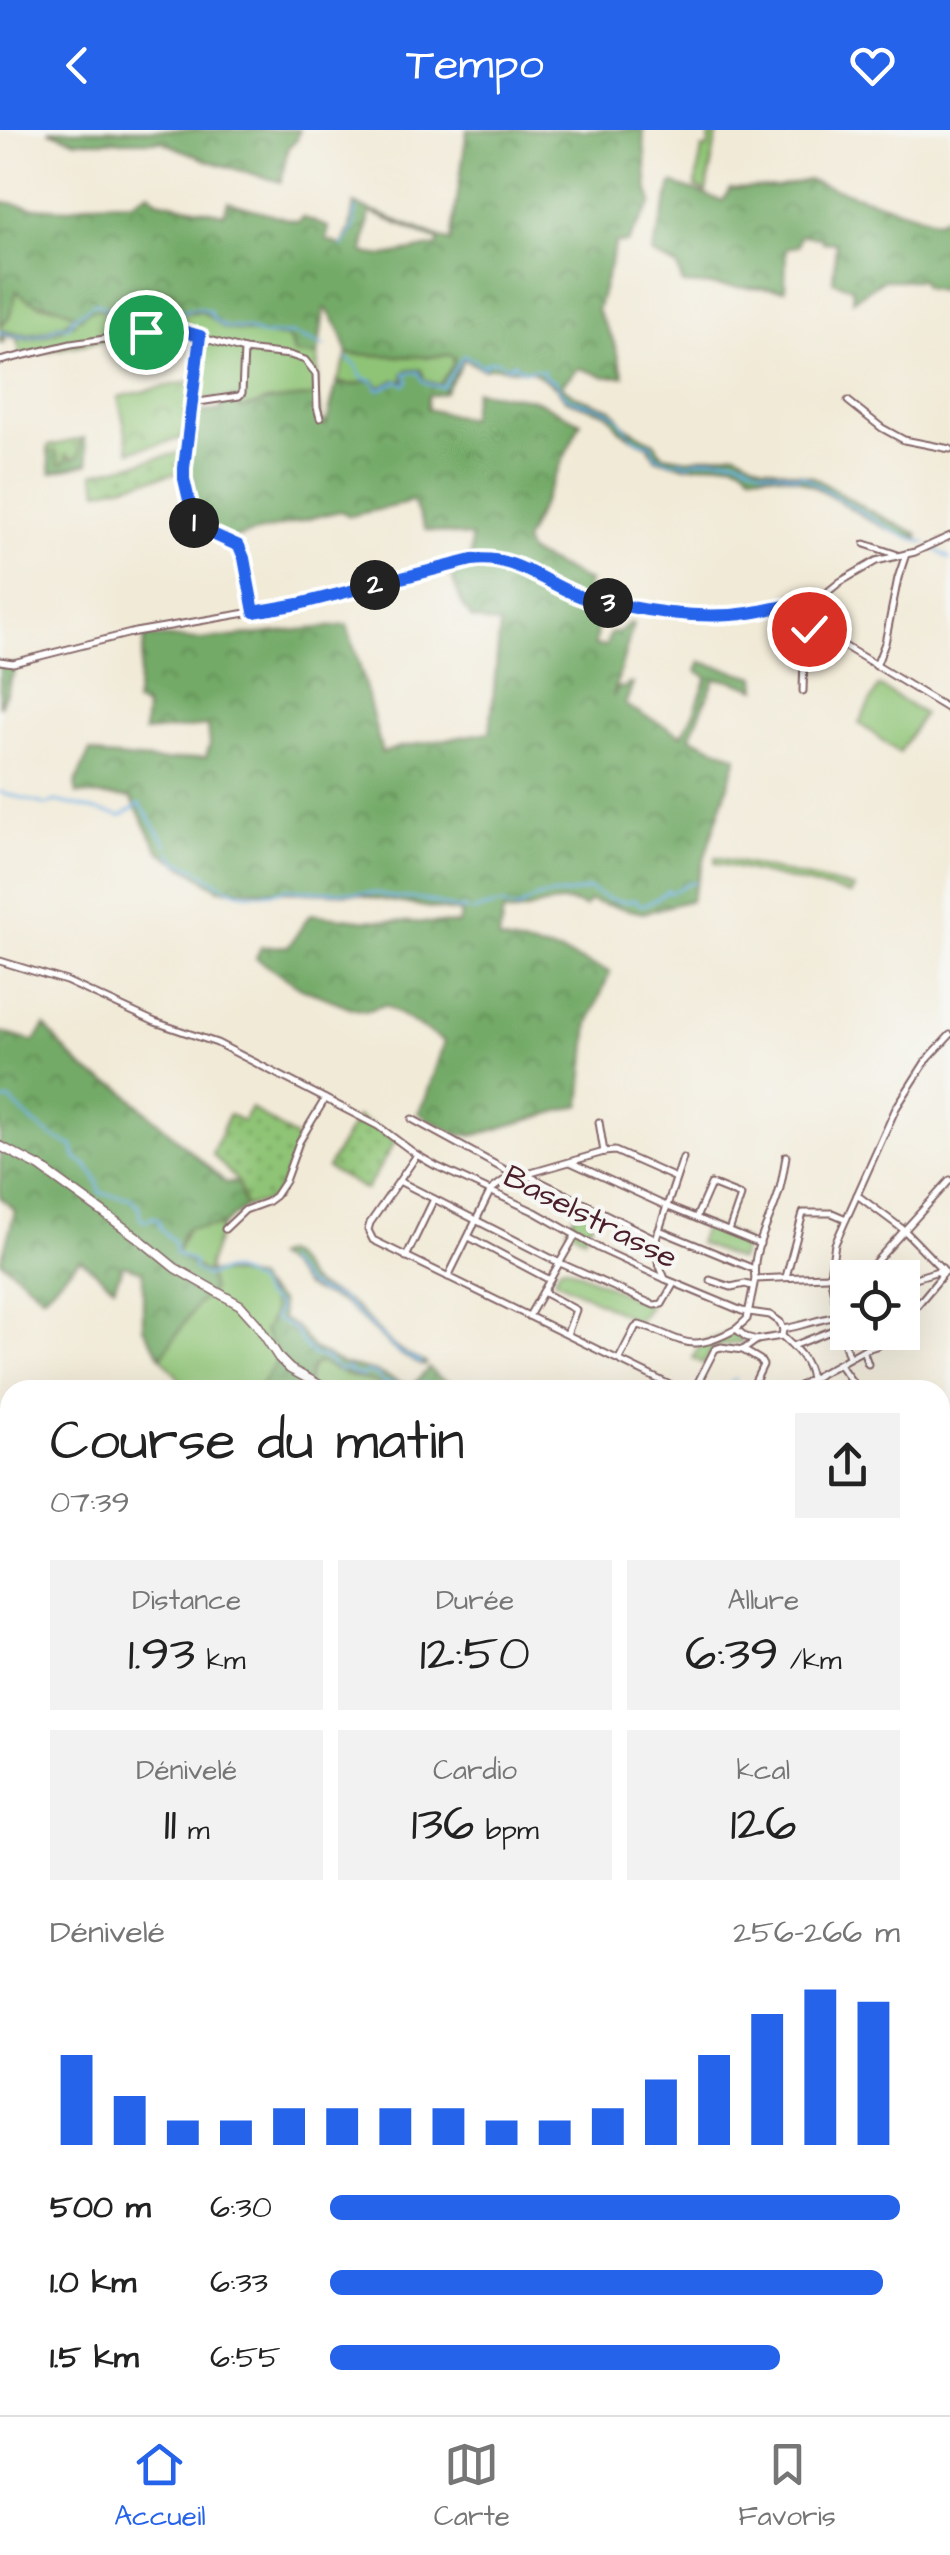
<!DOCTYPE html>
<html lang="fr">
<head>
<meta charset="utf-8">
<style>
	:root { --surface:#fff; --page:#f2f2f2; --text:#222; --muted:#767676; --line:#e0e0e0; --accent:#2563eb }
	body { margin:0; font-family:"Architects Daughter",sans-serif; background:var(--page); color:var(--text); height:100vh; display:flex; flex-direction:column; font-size:38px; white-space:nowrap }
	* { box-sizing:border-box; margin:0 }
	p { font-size:32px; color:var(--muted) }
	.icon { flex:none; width:55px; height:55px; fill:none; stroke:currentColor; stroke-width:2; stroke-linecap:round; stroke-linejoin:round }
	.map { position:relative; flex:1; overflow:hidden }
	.panel { position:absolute; left:0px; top:1250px; width:950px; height:1035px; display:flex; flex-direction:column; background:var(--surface); border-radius:30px 30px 0 0; box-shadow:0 10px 40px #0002 }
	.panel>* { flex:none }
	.controls { position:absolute; left:830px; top:1130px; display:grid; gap:20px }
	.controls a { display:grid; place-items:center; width:90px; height:90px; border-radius:0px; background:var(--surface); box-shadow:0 10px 40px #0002; font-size:50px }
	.pin { position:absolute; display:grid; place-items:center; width:85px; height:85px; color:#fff; margin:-42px; border:5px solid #fff; border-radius:50%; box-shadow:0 2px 10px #0007 }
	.km { position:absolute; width:50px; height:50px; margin:-25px; border-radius:50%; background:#222; color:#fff; font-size:28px; line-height:50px; text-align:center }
	.round { display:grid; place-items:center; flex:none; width:105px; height:105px; border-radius:0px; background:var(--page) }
	.headline { display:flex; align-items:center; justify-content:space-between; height:170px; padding:0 50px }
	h1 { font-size:55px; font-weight:600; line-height:75px }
	.figures { display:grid; grid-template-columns:repeat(3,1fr); gap:15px; height:170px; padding:10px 50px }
	.figures div { display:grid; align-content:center; border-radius:0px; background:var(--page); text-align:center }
	.figures b { font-size:50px; font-weight:600 }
	.figures small { font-size:28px; font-weight:400 }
	.figures p { font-size:28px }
	.chart { height:280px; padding:20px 50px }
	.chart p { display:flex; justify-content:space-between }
	.chart svg { width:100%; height:180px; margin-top:10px; stroke:var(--accent); stroke-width:6 }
	ul { padding:0 50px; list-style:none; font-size:32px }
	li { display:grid; grid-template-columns:160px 120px 1fr; align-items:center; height:75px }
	li i { height:25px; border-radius:12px; background:var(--accent) }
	header { display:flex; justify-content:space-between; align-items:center; height:130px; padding:0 50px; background:var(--accent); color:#fff; font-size:45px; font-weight:600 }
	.tab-bar { display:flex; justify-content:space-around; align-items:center; height:140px; border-top:2px solid var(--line); background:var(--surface); font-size:28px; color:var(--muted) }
	.tab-bar a { display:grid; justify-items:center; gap:5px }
	.tab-bar .selected { color:var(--accent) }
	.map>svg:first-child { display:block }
	.grass { fill:#8fc476; stroke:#6c7250; stroke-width:2.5 }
	.forest { fill:url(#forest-crowns); stroke:#5e6449; stroke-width:2.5; fill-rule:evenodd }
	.cemetery { fill:url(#cemetery-stones); stroke:#6c7250; stroke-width:2.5 }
	.park { fill:url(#park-crowns); stroke:#6c7250; stroke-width:2.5 }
	.garden { fill:url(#garden-dots); stroke:#6c7250; stroke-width:2.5 }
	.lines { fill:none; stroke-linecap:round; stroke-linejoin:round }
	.stream { stroke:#71b1e5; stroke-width:2.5 }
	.minor-casing { stroke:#846667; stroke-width:9 }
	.major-casing { stroke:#846667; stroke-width:11 }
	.minor { stroke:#fff; stroke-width:5 }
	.major { stroke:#fff; stroke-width:8 }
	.route-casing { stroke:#fff; stroke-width:20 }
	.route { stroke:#2563eb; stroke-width:12 }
	.labels { text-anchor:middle; stroke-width:9; stroke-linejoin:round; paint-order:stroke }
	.street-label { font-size:32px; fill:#4a1f2b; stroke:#f6f6f2 }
</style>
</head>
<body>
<header><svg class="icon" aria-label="back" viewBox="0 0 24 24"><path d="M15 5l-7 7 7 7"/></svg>Tempo<svg class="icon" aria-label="heart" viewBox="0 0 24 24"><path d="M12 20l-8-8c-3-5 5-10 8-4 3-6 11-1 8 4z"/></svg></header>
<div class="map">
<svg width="950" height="2285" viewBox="0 0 950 2285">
	<defs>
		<pattern id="forest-crowns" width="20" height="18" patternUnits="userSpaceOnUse" patternTransform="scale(2.5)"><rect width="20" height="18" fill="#73aa67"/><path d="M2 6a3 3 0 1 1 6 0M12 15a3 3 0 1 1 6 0" fill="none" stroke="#608a55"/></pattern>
		<pattern id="cemetery-stones" width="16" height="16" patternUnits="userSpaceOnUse" patternTransform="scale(2.5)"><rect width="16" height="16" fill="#8fc476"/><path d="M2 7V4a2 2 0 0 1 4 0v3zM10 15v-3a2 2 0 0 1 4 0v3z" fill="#779f61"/></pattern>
		<pattern id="park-crowns" width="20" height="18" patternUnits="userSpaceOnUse" patternTransform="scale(2.5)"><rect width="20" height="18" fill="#8fc476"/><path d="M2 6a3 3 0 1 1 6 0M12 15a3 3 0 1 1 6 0" fill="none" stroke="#779f61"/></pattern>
		<pattern id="garden-dots" width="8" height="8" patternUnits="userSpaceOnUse" patternTransform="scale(2.5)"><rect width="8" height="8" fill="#8fc476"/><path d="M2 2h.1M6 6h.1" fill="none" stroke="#779f61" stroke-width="1.8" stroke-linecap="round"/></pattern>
	</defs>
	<rect width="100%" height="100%" fill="#f6f6f2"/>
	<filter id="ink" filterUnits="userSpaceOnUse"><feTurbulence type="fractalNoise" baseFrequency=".01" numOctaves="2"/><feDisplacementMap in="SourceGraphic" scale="20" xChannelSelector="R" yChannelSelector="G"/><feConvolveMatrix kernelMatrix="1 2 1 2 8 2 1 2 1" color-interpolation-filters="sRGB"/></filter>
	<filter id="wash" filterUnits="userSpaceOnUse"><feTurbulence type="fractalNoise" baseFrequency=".0048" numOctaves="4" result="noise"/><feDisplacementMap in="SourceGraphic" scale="40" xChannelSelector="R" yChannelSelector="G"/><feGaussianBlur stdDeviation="2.25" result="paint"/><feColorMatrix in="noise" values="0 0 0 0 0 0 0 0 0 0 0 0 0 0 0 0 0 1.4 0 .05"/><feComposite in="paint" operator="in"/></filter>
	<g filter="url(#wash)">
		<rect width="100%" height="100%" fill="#f1ead7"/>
		<g class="grass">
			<path d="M718,0L706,62L695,57L702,18H708L711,1Z"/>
			<path d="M16,160L39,175L62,177L83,183L96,178L113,182L137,175L159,160L173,162L177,183L203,182L224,198L288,208L295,223L318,226L317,266L268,271L245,279H241L233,267L193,271L202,206L169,198L21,226L17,210L69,196L59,194C42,206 20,206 0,200V197L9,187Z"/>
			<path d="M348,224L426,227L450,225L454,228L453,235L440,255L425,251L420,240C410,242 409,248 400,252C388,258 381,257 369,254C358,252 349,257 337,252Z"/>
			<path d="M879,556L923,584L899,623L859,593Z"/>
			<path d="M716,727L854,758L851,764L715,733Z"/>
			<path d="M705,1094L746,1111L739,1130L698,1113Z"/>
			<path d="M222,1096L208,1135V1142L235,1144L256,1149L273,1174L280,1228L260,1258L265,1260H189L161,1227L197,1175L212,1160L201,1140L176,1124L187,1098Z"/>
			<path d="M565,1136L649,1175L638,1192L554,1149L560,1137Z"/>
			<path d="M733,1202L743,1212L714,1217L704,1234L693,1228L700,1214Z"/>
			<path d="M318,1232L351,1246L403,1260H306L311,1238Z"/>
			<path d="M950,1355V1417L940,1414V1356Z"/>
			<path d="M940,1462L950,1468V1517L941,1520Z"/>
			<path d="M940,1571L950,1573V1654L940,1652Z"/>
			<path d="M0,1852L10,1861V1902L0,1892Z"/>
			<path d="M940,1870L950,1874V2042L940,2037Z"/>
			<path d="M250,2275H294L289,2285H247Z"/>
		</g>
		<g class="forest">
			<path d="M48,0H299L297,10L288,17L281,52L208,31L161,11H76Z"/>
			<path d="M467,0H643L648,60L652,73L627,113H616L597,181L613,210L624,246L606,247L579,238L562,254V256L575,266L612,279L625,296L656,314L658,320L664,325L688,329L736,322L763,336L813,347L864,378L918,404V408C874,401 844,370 805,352C789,345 769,343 751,343C735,323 711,336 688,336C678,336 666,331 655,328L648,316L621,301L608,284L566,270L556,257L532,241L494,237L483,239L463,229L460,237L444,263L428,266L427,279L469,289L475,261L533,269L581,292L524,412L528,422L588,451L585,488L598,491L595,516H606L610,504L621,501L630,493L633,494L613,567L618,557L625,558L629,554H633L625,575L682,605L695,580L707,547L697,541L701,532L756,547L757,559L730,550L715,549L690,607L737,627L691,770L643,783L589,771L585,777C554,762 535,785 503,782L499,810L559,822L610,842L589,893L581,975L476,1005H458L418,983L426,967L444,912L385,875L365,881L352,878L301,858L256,828L261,817L289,816L310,784L361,790L459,794L461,783L373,768L359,764L219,759L159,721L131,668L77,664L75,654L90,621L106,626L161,631L206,627L210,614L208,596L144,602L146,577L135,573L145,506L200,510L347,495L362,544L382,623L400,617L490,602L500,495L472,489L462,474L448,437L471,427V407L426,400L413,372L350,386L340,381L226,410L198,397L185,350L192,283L221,280V272L234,269L241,279L268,271L317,266L321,288L326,295L337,252C358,260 358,250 374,250L380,258L395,250L405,251L403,244L407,240H421L425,251L440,255L453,235L454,228L450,225L426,227L348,224L340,200L326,178L324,179L318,226L295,224L288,208L224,198L203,182L194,180L177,183L173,162L159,160C146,169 132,179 116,181C100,184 93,172 80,189C72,184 65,178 56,176C36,172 34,176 17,161L9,187L0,196V100L3,98L0,87V71L31,77L69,79L90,73L132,72L149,62L157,70L224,84L228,72L299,92L302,87L328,97L327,110L342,116L350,98L354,74L451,112ZM370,82L439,111L437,116L385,126L363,123Z"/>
			<path d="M808,50L937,91L950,84V162L924,157L921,150H883L853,170L852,158L833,151L836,113L822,112L821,107L800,105L798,116L786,118L785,160L683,154L677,136L652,124L672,53L723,71L730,59L778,57Z"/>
			<path d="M70,189L75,193C51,205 28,214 3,205L4,212L0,213V200C15,204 34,206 50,200C55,198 59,195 65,194Z"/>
			<path d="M84,308L89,333L51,343L48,322L56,320L60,333L68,325L78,326L81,309Z"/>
			<path d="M0,534L17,535L0,577Z"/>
			<path d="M45,896C67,922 84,947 118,956L226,1053L238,1052L245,1077L222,1096L187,1098L182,1105L176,1124L201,1140L208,1143L212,1160L197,1175L161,1227L143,1198V1141L123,1135L114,1157L80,1129L43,1166L1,1131L15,1081L0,1067V902L34,912Z"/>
			<path d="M283,1123C298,1128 299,1141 309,1151C321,1161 338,1164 351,1174C368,1187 380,1207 397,1219C405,1225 416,1229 426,1233V1235L422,1236L398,1223L345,1174L305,1157L285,1134L274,1127Z"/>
			<path d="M262,1157L280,1172L282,1189L297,1198L312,1218L342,1234L376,1242L411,1257L429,1238L438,1247L465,1260H403L351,1246L318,1232L311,1239L306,1260H265L259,1257L279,1228L264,1201C277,1180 275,1178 262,1157Z"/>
			<path d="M940,1714L950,1722V1741L947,1742L943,1749L947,1766L950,1769V1783L940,1771Z"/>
			<path d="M0,1749L8,1757L10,1765V1861L0,1852V1769L8,1760L0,1753Z"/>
			<path d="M0,1892L10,1902V2003L0,1992Z"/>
			<path d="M950,1961V2017L940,2018V1992Z"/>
			<path d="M91,2275H204L195,2285H99Z"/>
		</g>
		<path class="cemetery" d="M581,1072L599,1080L584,1107L567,1098Z"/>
		<path class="park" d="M195,250L188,307L130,321L118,267Z"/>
		<g class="garden">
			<path d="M81,309L78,326L72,329L68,325L64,333L60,334L56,321L48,322V316Z"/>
			<path d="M183,322L182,342L99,361L94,343Z"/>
			<path d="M251,978L300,1011L282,1054L271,1070L245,1077L238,1052L212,1024L229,984L242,991Z"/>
			<path d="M357,987L396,1010L366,1060L327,1038Z"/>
		</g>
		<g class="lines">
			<g class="stream">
				<path d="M342,117L355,95L354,85L357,78"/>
				<path d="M168,184C184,184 194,173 210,182L213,189L225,197L247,199L262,205L293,204L324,216"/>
				<path d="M0,202C20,210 42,208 60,195L67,197L73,188L95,173L115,182L118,173L144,170L164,184"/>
				<path d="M347,229L356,235L362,248L373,251L378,260L399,251L405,255L408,251L405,243L419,242C422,255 430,255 443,257L463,226L476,231L480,236L485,237L484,233L497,231L508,237L514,233L520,239L522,238L526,241L533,239L544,241V247L556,252C566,277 589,271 608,281C627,291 623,308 650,314L656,326L676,333L681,330L687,334C697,329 731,325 742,330C750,333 756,338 765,340C776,342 786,342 797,347L802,345C833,365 863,384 896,402C906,407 916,409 926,413"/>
				<path d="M932,417L950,429"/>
				<path d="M0,662L47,675L56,671L121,686L140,674L167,715"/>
				<path d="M170,722C176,734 183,732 194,738C209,746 225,760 243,763C250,764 266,763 274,762C282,761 281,759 289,759C320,762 350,761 381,764C396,771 410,766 425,770C439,773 451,780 467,780"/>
				<path d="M473,781L502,774L509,778H520C539,760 567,768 589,759C602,767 621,775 635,770L641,775C647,775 662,766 667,761L670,763L687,754L694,753"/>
				<path d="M0,970L11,971C30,991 47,1007 73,1016L76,1029C91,1036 98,1048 100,1063L130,1068L139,1076L140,1088L147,1091L152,1087L158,1089C159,1093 160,1097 162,1100C169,1108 177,1110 175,1123L194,1132V1139L205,1146L228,1140L238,1143L255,1153L264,1166L277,1175L278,1181L274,1189L294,1199L304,1216L315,1226L325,1228L339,1240L348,1238L350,1242L362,1246L368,1242L378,1246L385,1254L392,1252L401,1258L405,1256L414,1260"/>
				<path d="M285,1131L304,1153L318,1161L342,1169L398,1222L421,1233"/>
				<path d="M414,1260L421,1253L442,1260"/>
				<path d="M723,1260L735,1249"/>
				<path d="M940,1524L950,1522"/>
				<path d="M0,1896L10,1906"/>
				<path d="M940,2038L950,2044"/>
				<path d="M591,2275L600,2278L605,2285"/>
			</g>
		</g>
	</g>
	<g filter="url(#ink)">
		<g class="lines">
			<defs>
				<g id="minor">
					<path d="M200,206L183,338V349L195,397L239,416L243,428L254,482"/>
					<path d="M0,231L71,214L172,199L244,220L290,225L305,230L316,244L317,277L320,288"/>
					<path d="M848,271L882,298L904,310L950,319"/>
					<path d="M192,273L239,266L242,263L244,220"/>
					<path d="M865,414L895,424"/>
					<path d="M787,476L809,499L836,511L950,580"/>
					<path d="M0,531L13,533L135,502L299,474L482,429L509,433L547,448L589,470L638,479L708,486L749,483L814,473L840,452L876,431L915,422L950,406"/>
					<path d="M876,536L885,513L898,448L906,424"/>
					<path d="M803,561L805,496"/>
					<path d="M0,831L66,851L155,892L217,913L378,996L417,1025L436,1036L535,1082L600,1119L665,1149L742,1181L770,1185L780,1192L783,1199"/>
					<path d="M412,989L518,1047"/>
					<path d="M599,992L604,1022"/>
					<path d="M417,1025L370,1093L368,1100L373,1110L680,1260"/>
					<path d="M570,1032L666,1076L760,1114"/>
					<path d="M529,1046L656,1109"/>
					<path d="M399,1051L560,1133L654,1175L662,1174L674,1153"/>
					<path d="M857,1065L904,1100L941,1138"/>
					<path d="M696,1088L711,1054L741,1066L729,1101"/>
					<path d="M225,1099L245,1080L267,1072L275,1066L285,1051L299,1012L325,969"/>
					<path d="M659,1100L754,1139"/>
					<path d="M469,1107L550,1150"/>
					<path d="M406,1127L434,1069"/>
					<path d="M448,1147L491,1060L503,1051L604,1022L615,1021L676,1048"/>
					<path d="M786,1147L803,1083H832L846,1089"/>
					<path d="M861,1148L950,1050"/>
					<path d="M665,1149L658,1131L656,1109L683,1028"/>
					<path d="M755,1149C751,1120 770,1092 778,1065C782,1053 784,1039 786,1026"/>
					<path d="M848,1149L830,1144L841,1202L849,1227"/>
					<path d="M710,1150L731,1157L745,1154L752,1156"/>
					<path d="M902,1152L938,1141"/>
					<path d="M543,1162L576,1180L567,1204"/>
					<path d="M529,1186L575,1106"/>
					<path d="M902,1188L909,1185L940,1148L941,1145L938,1141L942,1138L945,1142L941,1145"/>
					<path d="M783,1199C802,1196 819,1189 838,1186"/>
					<path d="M782,1206C796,1219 808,1229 811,1249L793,1260"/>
					<path d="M757,1210L746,1207L736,1199L747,1189L755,1149L826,1146L830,1144L835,1114L896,978L926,931L950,905"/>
					<path d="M793,1216L848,1194"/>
					<path d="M743,1220L760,1230L763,1235L751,1260"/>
					<path d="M863,1220L868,1234"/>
					<path d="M619,1229L635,1198L639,1195C684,1208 686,1226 736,1199"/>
					<path d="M839,1234L858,1260"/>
					<path d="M694,1260L715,1219L721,1217L743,1220L757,1210L782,1206L783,1199"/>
					<path d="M818,1260L811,1249L863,1220L879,1215"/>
					<path d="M0,1831L10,1844"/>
					<path d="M940,1866L950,1869"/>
					<path d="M372,2275L397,2285"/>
					<path d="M614,2275L625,2285"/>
					<path d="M451,2285L455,2275"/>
					<path d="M475,2285L479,2275"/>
				</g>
				<g id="major">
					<path d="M0,1016L40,1037L137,1107L175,1138L240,1175L257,1194L279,1228L290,1239L329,1260"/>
					<path d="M940,1543H950"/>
				</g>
			</defs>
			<use href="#minor" class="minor-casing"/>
			<use href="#major" class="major-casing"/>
			<use href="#minor" class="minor"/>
			<use href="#major" class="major"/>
		</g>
	</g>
	<g class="lines" filter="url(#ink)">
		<defs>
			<path id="route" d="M146,202L172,198L200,206L184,338V349L195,396L239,416L244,428L254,482L299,474L472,430C516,424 548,456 587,469C599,473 613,474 625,476C665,484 708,489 749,483C761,481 774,478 786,476L809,499"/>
		</defs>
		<use href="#route" class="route-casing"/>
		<use href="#route" class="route"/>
	</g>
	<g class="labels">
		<g class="street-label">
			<text transform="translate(591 1086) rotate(27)" y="11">Baselstrasse</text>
		</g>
	</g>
</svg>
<div class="controls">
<a><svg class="icon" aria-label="locate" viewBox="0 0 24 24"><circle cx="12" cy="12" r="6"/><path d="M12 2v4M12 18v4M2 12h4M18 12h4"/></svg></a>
</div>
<div class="pin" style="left:146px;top:202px;background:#1e9e55"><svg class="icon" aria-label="arrive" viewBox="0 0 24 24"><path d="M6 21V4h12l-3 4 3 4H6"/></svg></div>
<div class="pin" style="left:809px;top:499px;background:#d93025"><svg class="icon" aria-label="check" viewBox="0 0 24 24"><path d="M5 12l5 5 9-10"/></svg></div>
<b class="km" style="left:194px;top:393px">1</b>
<b class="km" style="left:375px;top:455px">2</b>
<b class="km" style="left:608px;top:473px">3</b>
<section class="panel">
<div class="headline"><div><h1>Course du matin</h1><p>07:39</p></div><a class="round"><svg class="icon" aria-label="share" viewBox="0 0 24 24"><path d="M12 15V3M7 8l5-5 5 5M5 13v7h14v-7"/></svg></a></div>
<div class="figures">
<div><p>Distance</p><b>1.93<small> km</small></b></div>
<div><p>Durée</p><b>12:50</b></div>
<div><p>Allure</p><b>6:39<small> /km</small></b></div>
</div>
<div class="figures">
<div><p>Dénivelé</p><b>11<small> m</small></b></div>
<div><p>Cardio</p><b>136<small> bpm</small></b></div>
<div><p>kcal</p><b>126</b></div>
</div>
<div class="chart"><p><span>Dénivelé</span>256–266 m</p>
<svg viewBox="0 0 160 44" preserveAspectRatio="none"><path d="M5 44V22M15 44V32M25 44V38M35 44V38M45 44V35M55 44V35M65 44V35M75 44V35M85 44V38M95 44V38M105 44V35M115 44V28M125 44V22M135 44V12M145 44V6M155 44V9"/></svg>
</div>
<ul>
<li><b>500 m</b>6:30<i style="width:100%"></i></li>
<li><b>1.0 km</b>6:33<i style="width:97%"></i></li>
<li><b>1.5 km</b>6:55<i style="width:79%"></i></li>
</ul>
</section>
</div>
<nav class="tab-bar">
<a class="selected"><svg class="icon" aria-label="home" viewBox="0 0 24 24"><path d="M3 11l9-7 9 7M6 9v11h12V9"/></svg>Accueil</a>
<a><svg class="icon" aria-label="map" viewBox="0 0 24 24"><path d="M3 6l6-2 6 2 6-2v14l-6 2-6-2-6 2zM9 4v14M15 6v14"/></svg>Carte</a>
<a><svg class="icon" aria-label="saved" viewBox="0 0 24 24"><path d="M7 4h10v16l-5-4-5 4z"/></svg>Favoris</a>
</nav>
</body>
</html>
